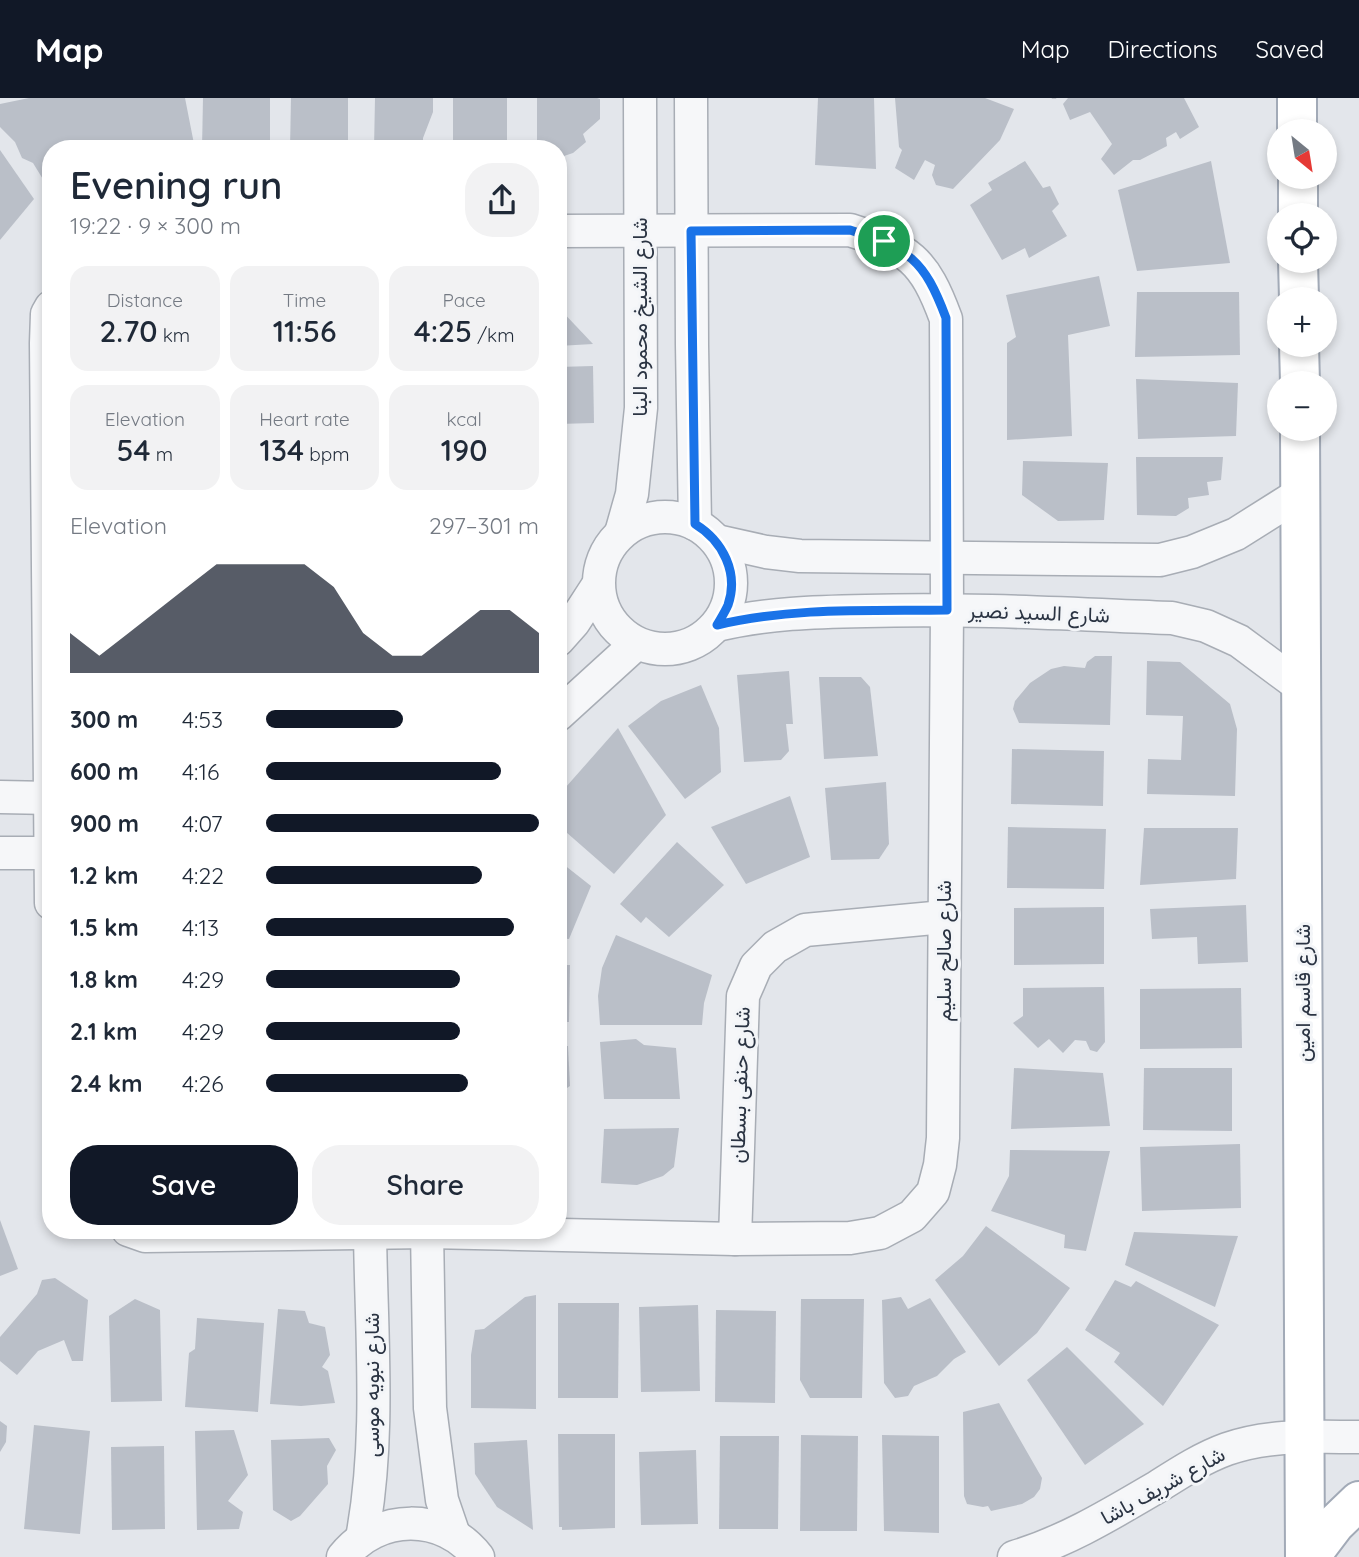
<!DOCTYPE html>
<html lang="en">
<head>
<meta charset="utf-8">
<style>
	:root { --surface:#fff; --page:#f2f2f3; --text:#1f2937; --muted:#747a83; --accent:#111827 }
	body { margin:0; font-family:Quicksand,Vazirmatn,sans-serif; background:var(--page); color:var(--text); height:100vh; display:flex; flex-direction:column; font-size:26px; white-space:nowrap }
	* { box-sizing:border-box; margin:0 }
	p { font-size:23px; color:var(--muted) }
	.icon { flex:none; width:38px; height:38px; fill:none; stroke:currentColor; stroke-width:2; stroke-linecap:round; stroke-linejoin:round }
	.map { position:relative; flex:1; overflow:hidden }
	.sheet { position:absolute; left:42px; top:42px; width:525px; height:1099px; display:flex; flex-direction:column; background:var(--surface); border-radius:28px; box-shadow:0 4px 10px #0003 }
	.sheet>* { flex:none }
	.needle { width:46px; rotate:150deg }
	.buttons { position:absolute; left:1267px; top:21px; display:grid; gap:14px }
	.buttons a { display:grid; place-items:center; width:70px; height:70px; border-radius:50%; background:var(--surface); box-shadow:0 4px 10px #0003; font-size:35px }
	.pin { position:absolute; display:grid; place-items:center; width:60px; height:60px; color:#fff; margin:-30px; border:4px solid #fff; border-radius:50%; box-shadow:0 2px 7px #0007 }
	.round { display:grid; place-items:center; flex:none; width:74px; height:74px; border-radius:28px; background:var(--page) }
	.overview { display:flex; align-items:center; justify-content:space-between; height:119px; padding:0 28px }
	h1 { font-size:38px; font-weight:600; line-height:52px }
	.stats { display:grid; grid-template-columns:repeat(3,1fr); gap:10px; height:119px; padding:7px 28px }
	.stats div { display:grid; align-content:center; border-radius:18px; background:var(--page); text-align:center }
	.stats b { font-size:30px; font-weight:600 }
	.stats small { font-size:19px; font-weight:400 }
	.stats p { font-size:19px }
	.chart { height:196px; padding:14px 28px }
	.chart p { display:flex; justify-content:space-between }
	.chart svg { width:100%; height:126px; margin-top:7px; fill:var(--accent); opacity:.7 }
	.primary-button { display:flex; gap:14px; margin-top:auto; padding:14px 28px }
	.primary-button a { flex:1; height:80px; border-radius:28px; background:var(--accent); color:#fff; font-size:28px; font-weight:600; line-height:80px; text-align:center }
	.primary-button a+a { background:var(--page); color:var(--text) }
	ul { padding:0 28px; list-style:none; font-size:23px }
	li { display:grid; grid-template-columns:112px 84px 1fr; align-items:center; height:52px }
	li i { height:18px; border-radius:9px; background:var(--accent) }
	header { display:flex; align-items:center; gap:42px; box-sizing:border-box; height:98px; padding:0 35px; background:var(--accent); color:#fff }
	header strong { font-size:33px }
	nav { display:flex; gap:38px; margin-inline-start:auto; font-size:24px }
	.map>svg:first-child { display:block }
	.building { fill:#babfc8 }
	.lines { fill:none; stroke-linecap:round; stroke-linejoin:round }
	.minor-casing { stroke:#a8adb5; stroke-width:35 }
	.major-casing { stroke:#a2aab7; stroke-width:42 }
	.path { stroke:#c1c4ca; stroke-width:4.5; stroke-dasharray:5 5; stroke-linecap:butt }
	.minor { stroke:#f6f7f9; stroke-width:32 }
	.major { stroke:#fff; stroke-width:38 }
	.route-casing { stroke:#fff; stroke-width:14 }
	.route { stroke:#1a73e8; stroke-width:9 }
	.labels { text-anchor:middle; stroke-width:6; stroke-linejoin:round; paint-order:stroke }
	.street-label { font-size:21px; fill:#2b3443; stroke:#f3f5f8 }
</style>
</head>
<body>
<header>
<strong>Map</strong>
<nav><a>Map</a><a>Directions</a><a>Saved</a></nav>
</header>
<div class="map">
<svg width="1359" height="1459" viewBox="0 0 1359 1459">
	<rect width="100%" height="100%" fill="#e3e6eb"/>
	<g class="building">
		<path d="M29,0H185L195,51H51V91H49L33,65L22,60L15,44L0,29V6Z"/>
		<path d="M203,0H270V51H202Z"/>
		<path d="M291,0H348V51H290Z"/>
		<path d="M375,0H433V14L423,40V51H374Z"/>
		<rect x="453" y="0" width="54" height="51"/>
		<path d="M537,0H597L600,1V21L583,36L586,44L573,55L558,60V51H537Z"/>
		<path d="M818,0H874L876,71L815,67Z"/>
		<path d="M895,0H985L1014,11L1000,42L953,91L936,87L932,77L935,67L925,62L914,82L895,70L902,52L899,49Z"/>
		<path d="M1068,0H1184L1199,29L1180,41L1176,34L1166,40L1167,48L1140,62H1133L1114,77L1101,61L1112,46L1090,14L1070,22L1063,6Z"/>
		<path d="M0,52L34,101L0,142Z"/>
		<path d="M1025,63L1043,90L1050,88L1059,106L1052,113L1067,138L1029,160L1025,150L1002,162L970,107L992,92L988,85Z"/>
		<path d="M1211,63L1230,165L1137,173L1118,92Z"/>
		<path d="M1099,178L1110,228L1068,237L1072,338L1007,342V245L1016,239L1006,197Z"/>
		<path d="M1137,194H1239L1240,257L1135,259Z"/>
		<path d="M558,209L593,246L558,248Z"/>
		<path d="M593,268L594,325L558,326V269Z"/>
		<path d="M1136,281L1238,285L1236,338L1138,341Z"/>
		<path d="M1136,359H1223L1221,382L1207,384L1209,397L1188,400L1189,410L1176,418L1137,417Z"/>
		<path d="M1023,363L1108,365L1104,422L1058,423L1022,397Z"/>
		<path d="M1095,558H1112L1110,627L1019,625L1013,611L1015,603L1030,585L1051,571L1064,568L1085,570L1087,564Z"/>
		<path d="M1147,563L1180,564L1230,606L1237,631L1235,698L1147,696L1148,661L1181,662L1183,618L1146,617Z"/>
		<path d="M789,573L793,626H786L789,653L781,662L744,664L737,577Z"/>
		<path d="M819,579H861L870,589L878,658L824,661Z"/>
		<path d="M701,587L719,630L721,674L685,701L628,628L661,603Z"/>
		<path d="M618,630L666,717L614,776L558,727V698Z"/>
		<path d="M1012,651L1104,653L1103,708L1011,706Z"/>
		<path d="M886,684L889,746L879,761L831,762L825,690Z"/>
		<path d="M790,698L810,759L746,786L711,729Z"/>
		<path d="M1008,729L1106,731L1104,791L1007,790Z"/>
		<path d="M1144,730H1238L1236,781L1140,787Z"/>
		<path d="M677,744L724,787L669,839L646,819L641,825L620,806Z"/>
		<path d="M558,762L591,788L569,841L558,840Z"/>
		<path d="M1246,807L1248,864L1198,866L1197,839L1152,841L1150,811Z"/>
		<path d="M1104,809V866L1014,867V810Z"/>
		<path d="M616,837L712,877L704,905L702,927H600L598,898L602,870Z"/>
		<path d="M558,867H570L569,924H558Z"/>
		<path d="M1104,889L1105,944L1097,954L1090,952L1086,943L1075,942L1063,955L1049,941L1038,950L1013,925L1023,918V890Z"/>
		<path d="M1241,890L1242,950L1140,951V891Z"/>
		<path d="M636,941L644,947L676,950L680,1001H604L600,944Z"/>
		<path d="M558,948H568L570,988L558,996Z"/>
		<path d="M1014,970L1103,975L1110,1028L1011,1031Z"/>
		<path d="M1144,970H1232V1033L1143,1032Z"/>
		<path d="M679,1030L674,1069L663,1078L637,1087L601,1085L604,1031Z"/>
		<path d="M1240,1046L1241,1110L1142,1113L1140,1049Z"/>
		<path d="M1010,1052L1110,1053L1086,1153L1064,1150L1065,1137L991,1113L1009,1078Z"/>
		<path d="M0,1122L18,1171L0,1178Z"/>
		<path d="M986,1128L1070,1190L1037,1235L999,1268L935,1182L963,1158Z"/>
		<path d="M1134,1134L1238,1138L1215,1209L1125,1167Z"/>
		<path d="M55,1180L88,1202L83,1263H72L64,1242L38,1253L17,1277L0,1263V1239L37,1196L42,1182Z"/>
		<path d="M1115,1182L1131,1189L1136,1183L1219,1227L1163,1308L1114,1264L1120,1255L1085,1232Z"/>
		<path d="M536,1197V1311L471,1310V1257L475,1232L484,1231L525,1199Z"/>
		<path d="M901,1199L908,1211L930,1200L966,1254L954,1261L937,1278L914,1288L908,1298L895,1300L884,1285L882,1202Z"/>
		<path d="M135,1201L160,1212L162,1303L111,1304L109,1218Z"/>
		<path d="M801,1201H864L862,1300H810L800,1282Z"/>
		<path d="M558,1205H619L618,1300H558Z"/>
		<path d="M698,1207L700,1293L641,1294L639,1209Z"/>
		<path d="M278,1211L305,1213L309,1225L325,1229L330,1257L322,1269L328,1273L335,1305L301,1308L270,1306Z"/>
		<path d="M716,1212L776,1213L775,1305L715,1304Z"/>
		<path d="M197,1220L264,1225L258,1314L185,1309L189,1255L195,1251Z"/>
		<path d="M1067,1249L1144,1326L1085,1367L1027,1282Z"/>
		<path d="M999,1305L1042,1380L1040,1391L1034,1399L1022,1406L991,1413L988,1408L983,1409L967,1406L964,1398L963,1314Z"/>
		<path d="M0,1323L7,1328L6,1344L0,1354Z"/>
		<path d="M34,1327L90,1333L80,1436L24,1431Z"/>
		<path d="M234,1332L248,1377L228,1403L243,1414L239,1431L197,1432L195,1333Z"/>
		<path d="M558,1336H615V1430L562,1432V1429H559Z"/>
		<path d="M801,1337L858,1338L857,1433H800Z"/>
		<path d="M882,1337L939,1338V1435L884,1433Z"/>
		<path d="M720,1338H779L778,1431H719Z"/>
		<path d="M329,1340L336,1352L327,1368L328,1386L300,1418L291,1423L273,1412L271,1342Z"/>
		<path d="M527,1342L533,1432L497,1409L475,1376L474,1345Z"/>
		<path d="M164,1348L165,1431L112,1432L111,1349Z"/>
		<path d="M696,1352L698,1426L641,1427L639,1354Z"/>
	</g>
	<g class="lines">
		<defs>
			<g id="minor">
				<path d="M691,0L692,247L695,426"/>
				<path d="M51,209L47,216L46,245L51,805"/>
				<circle cx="665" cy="485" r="66"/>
				<path d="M621,435L632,396L641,310L640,0"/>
				<path d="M717,443L766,454L800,458L1160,462L1192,454L1236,436L1301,395"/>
				<path d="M717,527C767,515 815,514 866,513C968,510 1070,516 1172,520L1206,528L1239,543L1301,589"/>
				<path d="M558,542L574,524L598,487"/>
				<path d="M558,617L636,546"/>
				<path d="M0,699L51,700"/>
				<path d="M0,755H51"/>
				<path d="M128,1132L145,1138L428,1134L735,1141L850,1140L880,1135L912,1118L933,1094L940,1067L943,1040L947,512L946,221C924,161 909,151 850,132L558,133"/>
				<path d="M427,1132L430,1310L442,1402L454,1437"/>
				<path d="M735,1141L743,898L756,868L775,849L805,832L944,819"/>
				<path d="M362,1440C381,1339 371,1235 370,1132"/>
				<path d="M343,1459C378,1415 443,1414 478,1459"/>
				<path d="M1014,1459C1065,1444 1111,1416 1157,1389C1179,1375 1202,1360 1227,1351C1269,1336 1316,1339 1359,1339"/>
			</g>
			<g id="major">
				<path d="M1297,0V33"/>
				<path d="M1298,79V117"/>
				<path d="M1298,163L1299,201"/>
				<path d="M1299,247L1300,285"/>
				<path d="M1300,331L1305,1459"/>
				<path d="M1310,1459L1335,1426L1359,1403"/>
			</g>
		</defs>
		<use href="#minor" class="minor-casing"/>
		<use href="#major" class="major-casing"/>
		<path class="path" d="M1054,1V0"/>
		<use href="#minor" class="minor"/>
		<use href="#major" class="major"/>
	</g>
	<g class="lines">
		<defs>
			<path id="route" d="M850,132C909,151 924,161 946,220L947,512C871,513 792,509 717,527C721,520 725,514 728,507C739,475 723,443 695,426L691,133Z"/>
		</defs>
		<use href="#route" class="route-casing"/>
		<use href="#route" class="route"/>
	</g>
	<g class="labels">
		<g class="street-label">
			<text transform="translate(640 219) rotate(-90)" y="7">شارع الشيخ محمود البنا</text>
			<text transform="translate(1039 515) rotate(2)" y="7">شارع السيد نصير</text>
			<text transform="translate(944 853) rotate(-90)" y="7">شارع صالح سليم</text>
			<text transform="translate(1303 895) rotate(-90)" y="7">شارع قاسم امين</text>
			<text transform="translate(740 987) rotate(-88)" y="7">شارع حنفى بسطان</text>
			<text transform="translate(372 1287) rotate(-90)" y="7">شارع نبويه موسى</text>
			<text transform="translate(1163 1388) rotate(-29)" y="7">شارع شريف باشا</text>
		</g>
	</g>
</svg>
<div class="buttons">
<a><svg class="needle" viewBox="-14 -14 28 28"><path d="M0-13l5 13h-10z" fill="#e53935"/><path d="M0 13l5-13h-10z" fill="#747a83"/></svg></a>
<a><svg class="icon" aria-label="locate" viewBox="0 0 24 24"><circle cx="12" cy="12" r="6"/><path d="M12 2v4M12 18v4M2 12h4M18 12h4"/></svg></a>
<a>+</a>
<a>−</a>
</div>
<div class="pin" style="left:884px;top:143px;background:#1e9e55"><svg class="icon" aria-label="arrive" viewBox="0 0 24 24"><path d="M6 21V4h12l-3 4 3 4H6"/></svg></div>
<section class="sheet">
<div class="overview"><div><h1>Evening run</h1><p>19:22 · 9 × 300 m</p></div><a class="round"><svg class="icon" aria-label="share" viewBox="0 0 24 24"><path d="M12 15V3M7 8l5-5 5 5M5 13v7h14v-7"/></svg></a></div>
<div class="stats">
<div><p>Distance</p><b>2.70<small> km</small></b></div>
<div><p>Time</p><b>11:56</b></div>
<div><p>Pace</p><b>4:25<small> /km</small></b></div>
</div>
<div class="stats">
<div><p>Elevation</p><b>54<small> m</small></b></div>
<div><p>Heart rate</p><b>134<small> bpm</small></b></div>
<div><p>kcal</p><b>190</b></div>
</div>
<div class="chart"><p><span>Elevation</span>297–301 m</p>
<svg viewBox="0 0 160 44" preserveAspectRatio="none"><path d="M0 44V30L10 38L20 30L30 22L40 14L50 6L60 6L70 6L80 6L90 14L100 30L110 38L120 38L130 30L140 22L150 22L160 30V44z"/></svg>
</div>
<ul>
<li><b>300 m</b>4:53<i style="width:50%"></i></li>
<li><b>600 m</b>4:16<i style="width:86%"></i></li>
<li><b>900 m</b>4:07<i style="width:100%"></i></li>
<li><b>1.2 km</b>4:22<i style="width:79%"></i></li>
<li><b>1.5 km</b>4:13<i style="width:91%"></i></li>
<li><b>1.8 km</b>4:29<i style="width:71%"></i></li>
<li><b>2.1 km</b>4:29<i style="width:71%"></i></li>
<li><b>2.4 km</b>4:26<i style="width:74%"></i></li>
</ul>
<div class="primary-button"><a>Save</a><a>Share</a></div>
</section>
</div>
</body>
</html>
